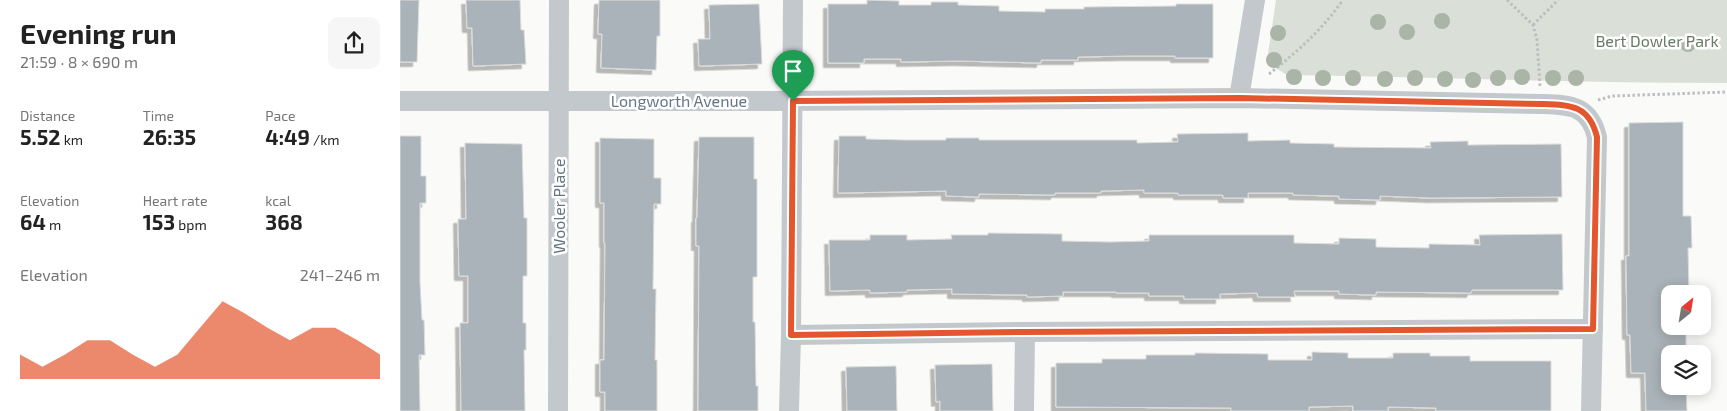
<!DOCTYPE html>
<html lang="en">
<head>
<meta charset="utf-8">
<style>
	:root { --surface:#fff; --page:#f6f6f6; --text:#222; --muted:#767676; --accent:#e4572e }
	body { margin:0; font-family:"Exo 2",sans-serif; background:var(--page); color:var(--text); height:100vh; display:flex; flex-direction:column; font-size:19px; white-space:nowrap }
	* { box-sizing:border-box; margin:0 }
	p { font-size:16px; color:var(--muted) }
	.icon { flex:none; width:28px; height:28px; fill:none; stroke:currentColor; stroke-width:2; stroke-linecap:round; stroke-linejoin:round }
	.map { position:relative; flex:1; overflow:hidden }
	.sheet { display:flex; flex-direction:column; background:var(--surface); width:400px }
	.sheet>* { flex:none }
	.needle { width:32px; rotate:30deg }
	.buttons { position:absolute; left:1261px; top:285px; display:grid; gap:10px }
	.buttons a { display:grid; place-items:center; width:50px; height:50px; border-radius:10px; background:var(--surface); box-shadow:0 2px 12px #0003; font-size:25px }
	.pin { position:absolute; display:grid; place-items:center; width:42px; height:42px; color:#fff; margin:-51px -21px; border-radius:50% 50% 50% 0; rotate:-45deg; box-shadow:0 0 5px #0007 }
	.pin .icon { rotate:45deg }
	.round { display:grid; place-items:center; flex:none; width:52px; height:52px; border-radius:10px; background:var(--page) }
	.head { display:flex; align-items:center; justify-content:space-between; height:85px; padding:0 20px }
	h1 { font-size:28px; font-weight:700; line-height:38px }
	.metrics { display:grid; grid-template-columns:repeat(3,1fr); gap:8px; height:85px; padding:5px 20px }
	.metrics div { display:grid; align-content:center }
	.metrics b { font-size:21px; font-weight:700 }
	.metrics small { font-size:14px; font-weight:400 }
	.metrics p { font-size:14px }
	.chart { height:140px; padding:10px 20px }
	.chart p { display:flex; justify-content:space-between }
	.chart svg { width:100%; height:90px; margin-top:5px; fill:var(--accent); opacity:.7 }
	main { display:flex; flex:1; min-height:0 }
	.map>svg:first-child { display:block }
	.green { fill:#dadfd7 }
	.building { fill:#aab3b9; stroke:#dcdcda; filter:url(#shadow) }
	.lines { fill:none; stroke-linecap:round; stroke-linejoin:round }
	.path { stroke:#bbbfc2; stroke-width:3; stroke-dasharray:2.5 2.5; stroke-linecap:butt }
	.street { stroke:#c3c8cc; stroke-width:20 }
	.tree { fill:#aab4a7 }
	.route-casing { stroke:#fff; stroke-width:10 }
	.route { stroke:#e4572e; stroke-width:6 }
	.labels { text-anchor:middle; stroke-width:5; stroke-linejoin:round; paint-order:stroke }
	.park-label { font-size:16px; fill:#687a64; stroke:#fff }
	.street-label { font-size:16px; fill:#657683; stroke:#fff }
</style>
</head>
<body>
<main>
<section class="sheet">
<div class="head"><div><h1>Evening run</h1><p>21:59 · 8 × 690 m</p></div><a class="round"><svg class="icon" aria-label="share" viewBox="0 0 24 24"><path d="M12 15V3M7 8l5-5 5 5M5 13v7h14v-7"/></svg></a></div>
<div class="metrics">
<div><p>Distance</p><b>5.52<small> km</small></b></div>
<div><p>Time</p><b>26:35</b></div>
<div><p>Pace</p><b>4:49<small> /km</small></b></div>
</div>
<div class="metrics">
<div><p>Elevation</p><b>64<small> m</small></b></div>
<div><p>Heart rate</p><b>153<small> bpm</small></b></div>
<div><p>kcal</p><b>368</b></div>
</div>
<div class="chart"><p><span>Elevation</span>241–246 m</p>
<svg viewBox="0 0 160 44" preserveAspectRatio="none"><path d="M0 44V32L10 38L20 32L30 25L40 25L50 32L60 38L70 32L80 19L90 6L100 12L110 19L120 25L130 19L140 19L150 25L160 32V44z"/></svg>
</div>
</section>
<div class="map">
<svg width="1327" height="411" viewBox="0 0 1327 411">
	<defs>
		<filter id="shadow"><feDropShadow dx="-4.5" dy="4.5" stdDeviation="0" flood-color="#0004"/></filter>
	</defs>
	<rect width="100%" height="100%" fill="#fafaf8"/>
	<path class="green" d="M876,0H1327V83C1180,83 1033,77 887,75L874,67L868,54Z"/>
	<g class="building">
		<path d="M0,0H19L17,62H0Z"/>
		<path d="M66,0H120L121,30H124L126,64L73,66L72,28H67Z"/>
		<path d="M199,0H260V36H257L256,70L201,68L202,34H198Z"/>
		<path d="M467,0L499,1V5H531V2H558V5L599,6V11L645,12V9H684V7L776,6V4H813V58H775V56H727L678,57V60H641V63L558,61L501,62V59H464V63H428V4H467Z"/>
		<path d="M359,4L362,64L299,66L298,39H310L309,5Z"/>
		<path d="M1283,122V216H1291L1292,248H1288L1289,294H1270V326H1286V354H1270V386H1286L1287,411H1246L1245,373H1231L1230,335H1227L1226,256H1229V123Z"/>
		<path d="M848,133V141L890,140V143L934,144V147L1031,148L1030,142L1068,141V145L1161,144L1162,197L1031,198L980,196V200L939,199V196L893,195V193H848V198H823V195H778V193H744V190L701,191V193H655V195L579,194V197L546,196V191L438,193L439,136H466V139L504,140H546V138H579V140H737V143L778,142L777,134Z"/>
		<path d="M0,136H21V176H26V203H20V283L22,320H24L25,355H19L20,411H0Z"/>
		<path d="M299,137H354V179H357V277H353V322H355L356,386H358V411H298L299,246H296V218H297Z"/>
		<path d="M200,138L254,139V178H261V204H254L253,289H256L255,360H257V411H205V392H200V360H204L205,243H204V203H200Z"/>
		<path d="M65,143L122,144L124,218H127V276H123V323H126V350H124L125,411H61L60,323H68V276H59L58,219H66Z"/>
		<path d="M588,233L662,234V241L710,242L749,241V235H894V243L939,244V238L976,239V247L1029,248V244L1080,245L1079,235L1162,234L1163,290H1072L1071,293L976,292V295L939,294V291H894L895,297H858L857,293L820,294V299H784V296H749V293H716V292H663V296L627,297V295L552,294V289L507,290V292L470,293V290L430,291L429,240H470V235H507V240L552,239L551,235H588Z"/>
		<path d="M912,352L948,353V358H993V353H1030V356H1070V361H1151V411H1036V408L988,407V411H953V406L909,407V411H831V408L656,407V363H702V359H746V355H795V353L868,354V360H912Z"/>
		<path d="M592,364L593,411H540V401L536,402L535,365Z"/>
		<path d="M496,366L497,411H447L446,367Z"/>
	</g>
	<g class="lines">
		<g class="path">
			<path d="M1107,0L1133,25L1137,40L1140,86"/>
			<path d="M1133,25L1158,0"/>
			<path d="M869,74C897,52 922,30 943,0"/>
			<path d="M1198,100L1212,96L1327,92"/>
		</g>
		<g class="street">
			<path d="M839,98L855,0"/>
			<path d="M0,101H374L839,98L1142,104C1170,105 1189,105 1197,137L1191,411"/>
			<path d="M391,335L625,332L1193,329"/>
			<path d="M158,411L159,0"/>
			<path d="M389,411L391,335L393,0"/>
			<path d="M624,411L625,332"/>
		</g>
	</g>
	<g class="tree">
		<circle cx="1042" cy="21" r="8"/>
		<circle cx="978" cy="22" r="8"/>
		<circle cx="1007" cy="32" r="8"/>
		<circle cx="878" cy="33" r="8"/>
		<circle cx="1288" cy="44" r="8"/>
		<circle cx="874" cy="60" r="8"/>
		<circle cx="894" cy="77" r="8"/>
		<circle cx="1122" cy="77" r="8"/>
		<circle cx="923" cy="78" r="8"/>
		<circle cx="953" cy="78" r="8"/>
		<circle cx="1015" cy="78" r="8"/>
		<circle cx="1098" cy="78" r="8"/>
		<circle cx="1153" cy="78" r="8"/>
		<circle cx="1176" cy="78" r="8"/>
		<circle cx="985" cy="79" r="8"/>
		<circle cx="1045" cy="79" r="8"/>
		<circle cx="1073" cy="80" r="8"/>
	</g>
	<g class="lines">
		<defs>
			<path id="route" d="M840,98L1142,104C1171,105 1189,105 1197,137L1193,329L625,332L391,335L393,101Z"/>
		</defs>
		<use href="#route" class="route-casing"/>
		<use href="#route" class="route"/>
	</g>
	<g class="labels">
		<g class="park-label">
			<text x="1257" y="47">Bert Dowler Park</text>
		</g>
		<g class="street-label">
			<text x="279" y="107">Longworth Avenue</text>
			<text transform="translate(159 206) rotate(-90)" y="6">Wooler Place</text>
		</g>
	</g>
</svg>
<div class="buttons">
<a><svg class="needle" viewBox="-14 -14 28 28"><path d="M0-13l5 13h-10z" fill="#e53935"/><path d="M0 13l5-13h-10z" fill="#767676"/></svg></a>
<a><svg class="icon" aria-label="layers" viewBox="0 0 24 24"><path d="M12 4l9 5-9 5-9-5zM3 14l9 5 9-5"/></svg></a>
</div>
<div class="pin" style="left:393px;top:101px;background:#1e9e55"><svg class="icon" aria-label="arrive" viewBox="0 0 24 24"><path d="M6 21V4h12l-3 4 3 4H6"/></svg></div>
</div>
</main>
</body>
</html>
